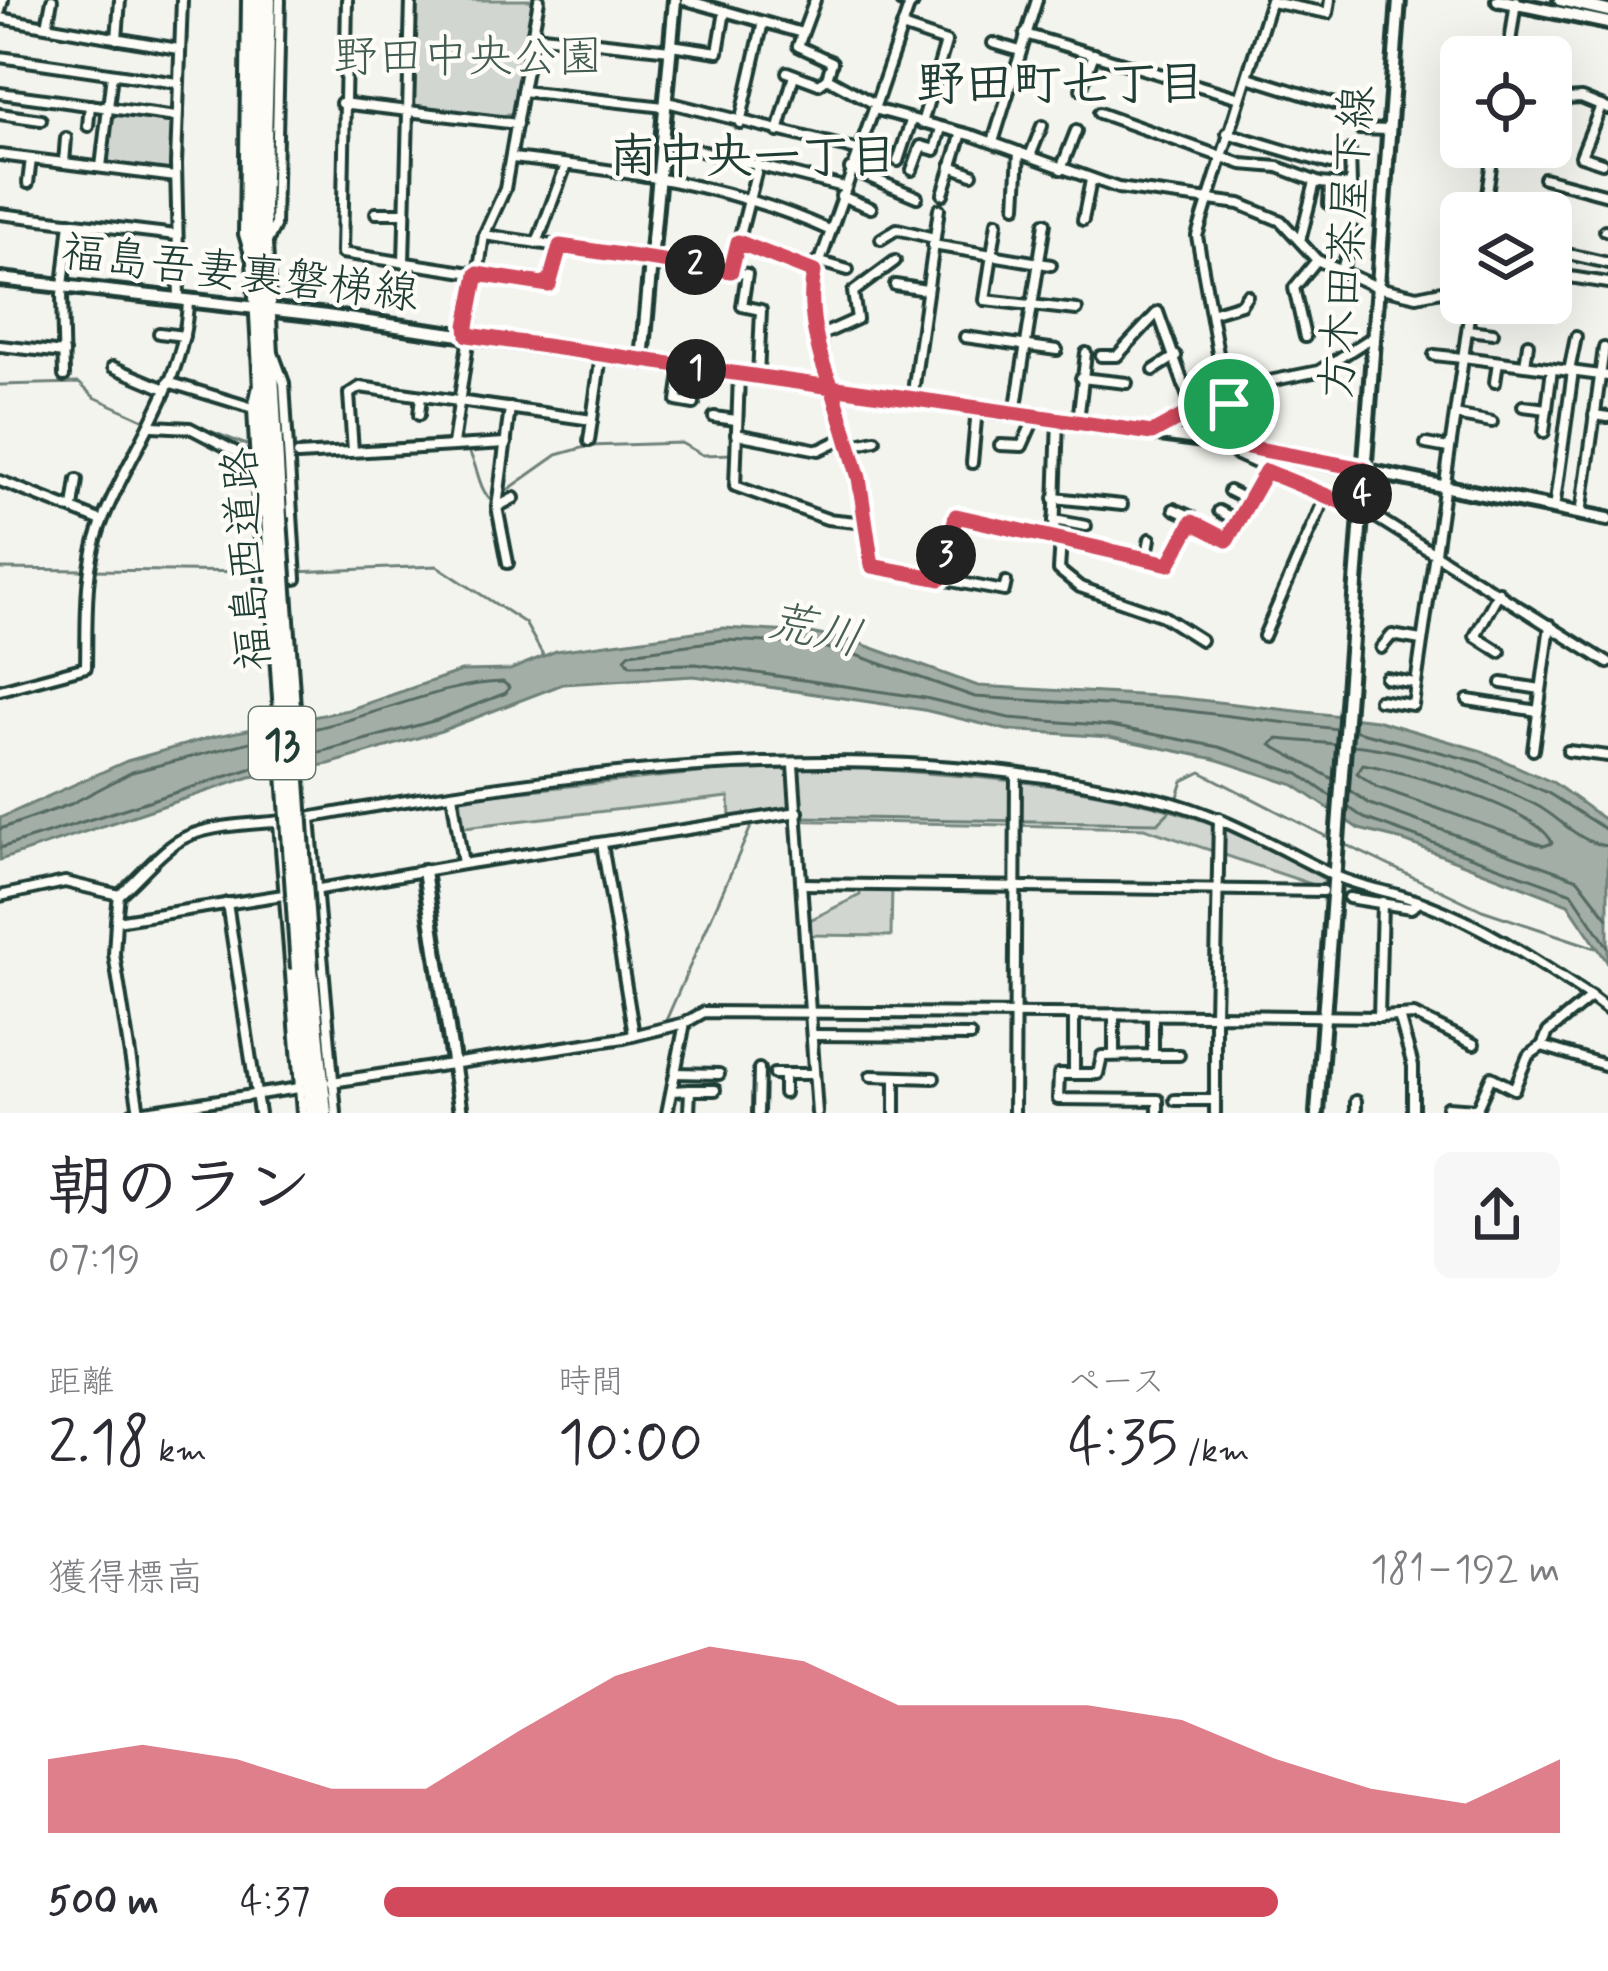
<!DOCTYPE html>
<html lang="ja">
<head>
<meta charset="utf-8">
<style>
	:root { --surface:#fff; --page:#f7f7f7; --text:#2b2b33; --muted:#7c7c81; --accent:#d1495b }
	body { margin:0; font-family:Mynerve,"Klee One",sans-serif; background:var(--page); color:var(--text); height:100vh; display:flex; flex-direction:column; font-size:45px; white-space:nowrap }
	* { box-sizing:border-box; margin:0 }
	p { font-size:39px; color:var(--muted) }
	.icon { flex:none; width:66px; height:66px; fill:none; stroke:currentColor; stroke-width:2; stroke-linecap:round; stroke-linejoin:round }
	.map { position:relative; height:1113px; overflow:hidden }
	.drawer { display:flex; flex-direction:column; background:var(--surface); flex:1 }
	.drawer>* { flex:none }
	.buttons { position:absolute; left:1440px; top:36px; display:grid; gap:24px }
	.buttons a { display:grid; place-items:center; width:132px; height:132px; border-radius:18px; background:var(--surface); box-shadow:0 12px 48px #0002; font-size:60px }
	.pin { position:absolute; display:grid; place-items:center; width:102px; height:102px; color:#fff; margin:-51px; border:6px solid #fff; border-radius:50%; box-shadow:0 3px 12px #0007 }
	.km { position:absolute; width:60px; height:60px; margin:-30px; border-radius:50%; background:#222; color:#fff; font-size:33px; line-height:60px; text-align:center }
	.round { display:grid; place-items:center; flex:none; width:126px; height:126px; border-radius:18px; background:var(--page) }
	.head { display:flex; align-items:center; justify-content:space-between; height:204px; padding:0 48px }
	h1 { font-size:66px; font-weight:600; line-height:90px }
	.stats { display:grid; grid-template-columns:repeat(3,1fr); gap:18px; height:204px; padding:12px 48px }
	.stats div { display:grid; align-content:center }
	.stats b { font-size:60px; font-weight:600 }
	.stats small { font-size:33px; font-weight:400 }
	.stats p { font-size:33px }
	.chart { height:336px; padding:24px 48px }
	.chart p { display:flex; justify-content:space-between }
	.chart svg { width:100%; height:216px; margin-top:12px; fill:var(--accent); opacity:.7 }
	ul { padding:0 48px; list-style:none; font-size:39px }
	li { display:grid; grid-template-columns:192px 144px 1fr; align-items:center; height:90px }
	li i { height:30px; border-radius:15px; background:var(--accent) }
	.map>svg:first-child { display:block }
	.green { fill:#d1d6d1; stroke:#788a82; stroke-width:3 }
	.water { fill:#a3aea7; stroke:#6e8179; stroke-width:3 }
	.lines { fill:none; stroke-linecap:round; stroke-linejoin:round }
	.shore { stroke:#546a62; stroke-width:3 }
	.stream { stroke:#6e8179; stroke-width:3 }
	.street-casing { stroke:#1f3d34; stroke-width:16 }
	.secondary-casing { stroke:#1f3d34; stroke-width:20 }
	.primary-casing { stroke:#1f3d34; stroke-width:20 }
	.highway-casing { stroke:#1f3d34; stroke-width:22 }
	.street { stroke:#fdfcf7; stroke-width:8 }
	.secondary { stroke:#fdfcf7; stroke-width:10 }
	.primary { stroke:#fdfcf7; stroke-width:10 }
	.highway { stroke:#fdfcf7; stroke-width:14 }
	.highway-bridge-casing { stroke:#1f3d34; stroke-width:22; stroke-linecap:butt }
	.highway-bridge { stroke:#fdfcf7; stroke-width:14 }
	.route-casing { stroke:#fff; stroke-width:24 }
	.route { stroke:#d1495b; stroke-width:15 }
	.labels { text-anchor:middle; stroke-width:9; stroke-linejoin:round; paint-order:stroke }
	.shield { fill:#fdfcf7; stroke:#62766e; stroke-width:3 }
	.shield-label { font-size:42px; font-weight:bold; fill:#1f3d34 }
	.park-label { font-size:45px; fill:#435c53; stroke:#fdfcf7 }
	.street-label { font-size:45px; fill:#1f3d34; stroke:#fdfcf7 }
	.neighbourhood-label { font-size:48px; font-weight:bold; fill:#1f3d34; stroke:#fdfcf7 }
	.water-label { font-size:48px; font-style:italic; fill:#475f56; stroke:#fdfcf7 }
</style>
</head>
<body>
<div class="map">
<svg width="1608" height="1113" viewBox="0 0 1608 1113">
	<rect width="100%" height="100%" fill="#f4f4ef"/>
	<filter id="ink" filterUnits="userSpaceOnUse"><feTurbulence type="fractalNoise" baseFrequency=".00833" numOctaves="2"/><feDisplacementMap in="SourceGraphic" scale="24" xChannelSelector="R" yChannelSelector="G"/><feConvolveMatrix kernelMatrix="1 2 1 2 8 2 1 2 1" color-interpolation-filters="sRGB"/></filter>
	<g filter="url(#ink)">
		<g class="green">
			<path d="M417,0H535L515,112L501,117L409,107Z"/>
			<path d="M111,111L172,119L170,172L104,162Z"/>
			<path d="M845,767C976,777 1110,782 1234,832C1265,844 1294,863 1324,879L1323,888L1144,828L730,819L729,797L464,827L460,797L718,771Z"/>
			<path d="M860,887H892L891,936L810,935V920L860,895Z"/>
		</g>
		<path class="water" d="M723,628L810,633L856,642L978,686L1174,697L1376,720L1482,751L1554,783L1608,822V963L1568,904L1399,839L1359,829L1294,785L1215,759L1109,737L1007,730L924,710L694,676L563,684L441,731L329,764L250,777L0,860V818L127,761L212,737L348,710L461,671L510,670L556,651Z"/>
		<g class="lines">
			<g class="shore">
				<path d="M1353,730L1479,762L1548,793L1608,831"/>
				<path d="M303,731C370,719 441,683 503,682L509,687L506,693L437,720L305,756"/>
				<path d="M1352,745C1414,750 1479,777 1534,804C1559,816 1579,844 1608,846"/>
				<path d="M1363,764C1401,771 1538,807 1552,843L1544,846L1377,787L1357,773Z"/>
				<path d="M1333,779L1271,745L1277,739L1336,744"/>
				<path d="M1349,790L1370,804L1578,879L1608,918"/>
				<path d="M1332,797L1299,774L1219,747L1111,726L1009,718L925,698L696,664L630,665L625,658L630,653L724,640L808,644L853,654L975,697L1172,709L1337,729"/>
				<path d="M1348,807L1364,818L1572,893L1608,947"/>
				<path d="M0,829L71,804L132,772L274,736"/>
				<path d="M0,848L275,761"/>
			</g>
			<g class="stream">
				<path d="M0,385L79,383L94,397L149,422"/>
				<path d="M170,423L186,422L252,447"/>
				<path d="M459,438C480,459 475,487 492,501L557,455L589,446L681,443L703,455L733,454"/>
				<path d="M357,446L450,439"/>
				<path d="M279,448L348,447"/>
				<path d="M0,569L262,572"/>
				<path d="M295,572L437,566L525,623L543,655"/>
				<path d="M1177,800L1183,781L1201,772L1331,839"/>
				<path d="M799,817L1158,823L1173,808"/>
				<path d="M1340,842L1482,910L1596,948"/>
				<path d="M468,1058L664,1025L754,820"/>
				<path d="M143,1106L271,1086"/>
				<path d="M106,1113L134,1108"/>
			</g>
			<defs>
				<g id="street">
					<path d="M247,0L244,234L253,264"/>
					<path d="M347,0L342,253L549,285L560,246"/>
					<path d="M539,0L522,91L664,107"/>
					<path d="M686,0L802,33"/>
					<path d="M815,0L798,46L832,62L827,78L875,104"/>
					<path d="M1271,0L1197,236L1236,454L1379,519L1608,663"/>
					<path d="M911,1L874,109L974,136L1118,188L1240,204L1281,221L1317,260L1377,287L1417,296L1461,287"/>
					<path d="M1271,2L1328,13L1330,0"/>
					<path d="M0,11L3,0"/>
					<path d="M0,18L178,49"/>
					<path d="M47,26L52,0"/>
					<path d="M902,27L946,42L922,123"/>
					<path d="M1025,34L1240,98"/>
					<path d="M533,35L670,50"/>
					<path d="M117,39L120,0"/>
					<path d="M993,43L1020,51"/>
					<path d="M671,45L718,52L725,11"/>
					<path d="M1509,48H1535"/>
					<path d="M0,57L177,83"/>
					<path d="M1508,57L1516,1"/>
					<path d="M787,72L819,84L827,78"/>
					<path d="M1248,77L1360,112L1359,129L1389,130"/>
					<path d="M1081,89L1094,54"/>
					<path d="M0,93L176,117"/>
					<path d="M1551,100L1581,98L1608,109"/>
					<path d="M667,102L857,150"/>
					<path d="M341,103L517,124"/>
					<path d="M1601,106L1581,156L1602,163"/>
					<path d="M874,109L810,290L827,375L859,479L872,566L1004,591L1006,582"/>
					<path d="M1099,113L1242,164L1278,167L1320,183L1351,186L1350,150"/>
					<path d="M0,114L41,120"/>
					<path d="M1551,120L1558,99"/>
					<path d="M740,123L763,22"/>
					<path d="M88,126L90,105"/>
					<path d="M778,132L794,75"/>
					<path d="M1227,133L1330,164"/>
					<path d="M661,141L844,187"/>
					<path d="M993,142L1037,0"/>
					<path d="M1454,143H1461"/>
					<path d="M0,155L176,177"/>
					<path d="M1030,156L1042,126"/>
					<path d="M512,158C623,171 726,183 829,230"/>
					<path d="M898,161L911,121"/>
					<path d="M64,163L66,138"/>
					<path d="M951,166L972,174"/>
					<path d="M101,167L112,74"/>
					<path d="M850,169L917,197"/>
					<path d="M1061,169L1076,131"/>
					<path d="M912,170L921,146L935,150L941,128"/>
					<path d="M1544,178L1608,195"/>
					<path d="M28,183L31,159"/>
					<path d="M943,194L962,133"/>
					<path d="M841,196L871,208"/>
					<path d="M1329,204L1330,184"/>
					<path d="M1016,206L1019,152"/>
					<path d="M376,213H404"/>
					<path d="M1484,213L1494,147"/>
					<path d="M0,214L176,235"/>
					<path d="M1083,220L1091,180"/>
					<path d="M997,222L985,300L1077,310"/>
					<path d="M1551,222L1557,217"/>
					<path d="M1605,230L1608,231"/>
					<path d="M484,235L747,274L742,306L761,310L758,377"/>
					<path d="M881,239L897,229L934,238"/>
					<path d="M1300,241L1315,182"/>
					<path d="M267,242L275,226L280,0"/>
					<path d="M738,242L814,272"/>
					<path d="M537,243L566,165"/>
					<path d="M933,245L1051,265"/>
					<path d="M1573,255L1608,263"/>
					<path d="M817,261L848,270"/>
					<path d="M404,262L411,0"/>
					<path d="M731,271L758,165"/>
					<path d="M1341,272L1354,232"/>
					<path d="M1551,274L1608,283"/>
					<path d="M895,285L926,290"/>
					<path d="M179,298L176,164L182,0"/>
					<path d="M1551,299L1555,275"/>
					<path d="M1214,312L1241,304L1247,295"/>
					<path d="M1468,330L1493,333"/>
					<path d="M159,333L184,336"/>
					<path d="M819,336L857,319L853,292L895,261"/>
					<path d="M965,337L1057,350"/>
					<path d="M1305,337L1294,288L1317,260"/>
					<path d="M0,346L64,353"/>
					<path d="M273,353L284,383L296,579"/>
					<path d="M1434,355L1462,358"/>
					<path d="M1101,356H1117L1158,312L1194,414"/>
					<path d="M1463,357L1608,376"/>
					<path d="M1525,365L1528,344"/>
					<path d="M113,367L165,389"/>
					<path d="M682,367L677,401L694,404"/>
					<path d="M1154,370L1176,356"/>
					<path d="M1569,371L1576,337"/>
					<path d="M739,375L735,486L827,519L866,523"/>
					<path d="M64,376L62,295L70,222"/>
					<path d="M1081,378L1127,383"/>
					<path d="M168,382L253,408"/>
					<path d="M1495,382L1498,362"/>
					<path d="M257,390L253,408L262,580"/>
					<path d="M912,399L939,209"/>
					<path d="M1523,406L1547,409"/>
					<path d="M1230,407L1259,383L1319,371L1374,336"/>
					<path d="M1015,413L1045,223"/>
					<path d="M419,415L421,396"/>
					<path d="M1455,415L1492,422"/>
					<path d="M1594,415L1608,417"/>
					<path d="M714,417L736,420"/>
					<path d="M1078,421L1086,353"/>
					<path d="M153,426L190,428L244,456"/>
					<path d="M1153,432L1183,416L1229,404"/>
					<path d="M1544,432L1552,369"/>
					<path d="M736,434L819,450L846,437"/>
					<path d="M589,441L601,355"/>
					<path d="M453,444L484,235L505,189L522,91"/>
					<path d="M1426,444L1448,448"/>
					<path d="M1000,445L1022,446L1035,417"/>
					<path d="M849,446L875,440"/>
					<path d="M353,451L349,394L360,387L592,420"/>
					<path d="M298,455L506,443"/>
					<path d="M972,463L977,409"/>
					<path d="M0,481L102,521"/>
					<path d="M1229,491L1249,501"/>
					<path d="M1054,498L1122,505"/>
					<path d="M73,507L77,480"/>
					<path d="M497,507L514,498"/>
					<path d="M1174,509L1192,517V522"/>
					<path d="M1554,509L1573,371"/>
					<path d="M1219,511L1238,521"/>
					<path d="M1581,514L1604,348"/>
					<path d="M1054,520L1086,526"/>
					<path d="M1054,536L1058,418"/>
					<path d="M1061,539L1059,570L1080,587L1163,616L1201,640"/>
					<path d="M1146,559L1150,539"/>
					<path d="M508,563L497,507L510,408"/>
					<path d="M940,579L956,516L1169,564L1192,522L1227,540L1266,471"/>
					<path d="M1499,592L1475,636L1500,652"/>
					<path d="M1264,636L1326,495"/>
					<path d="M1381,648L1392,635L1421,640"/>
					<path d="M1386,678L1415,683"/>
					<path d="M1502,683L1541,689"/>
					<path d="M0,690L86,667C87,620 84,571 100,527C128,451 185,386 188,301"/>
					<path d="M1379,700L1413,705L1471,303"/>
					<path d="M1468,700L1538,711"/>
					<path d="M1533,750L1550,625"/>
					<path d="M1568,751L1608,756"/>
					<path d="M793,765L817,1113"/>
					<path d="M310,818L336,1113"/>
					<path d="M279,823L302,1113"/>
					<path d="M602,844L634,1035"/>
					<path d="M463,864L798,812"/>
					<path d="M802,884L1323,891"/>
					<path d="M314,890L463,864L452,794"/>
					<path d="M119,895L116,921L283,895"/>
					<path d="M0,896L65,882L119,895C141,877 162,847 188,836C224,821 274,825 313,817C586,767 884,732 1158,799C1221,814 1273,846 1331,874C1361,888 1396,892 1426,904C1485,926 1539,963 1591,997"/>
					<path d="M1349,898L1411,908L1420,902"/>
					<path d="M227,903L259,1113"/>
					<path d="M116,921L114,954L139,1112"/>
					<path d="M1608,1010L1591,997L1548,1032L1542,1046L1608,1066"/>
					<path d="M1114,1014V1054"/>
					<path d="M1153,1015V1055L1102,1056L1098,1074H1059L1058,1099L1158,1100V1113"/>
					<path d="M1399,1016L1414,1015L1474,1044"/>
					<path d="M1379,1017L1399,1016L1413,1066V1113"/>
					<path d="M812,1035L970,1036"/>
					<path d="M1153,1055H1179"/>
					<path d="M675,1073L719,1074"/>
					<path d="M774,1074H814"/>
					<path d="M1074,1074V1014"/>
					<path d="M871,1076L934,1078"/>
					<path d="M332,1082L624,1038L685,1023L704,1012L1215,1015L1219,818"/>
					<path d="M690,1090H715"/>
					<path d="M672,1091L690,1090L689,1113"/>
					<path d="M784,1093V1074"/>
					<path d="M1175,1100H1215"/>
					<path d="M1356,1101V1113"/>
					<path d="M1447,1107L1476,1109"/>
					<path d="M132,1113L299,1088"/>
					<path d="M667,1113L685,1023"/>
					<path d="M758,1113L759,1069"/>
					<path d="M895,1113V1077"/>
					<path d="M1014,1113L1016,775"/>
					<path d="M1215,1113V1015L1379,1017L1382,902"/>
					<path d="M1475,1113L1491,1077L1514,1089L1528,1056L1542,1046"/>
				</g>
				<g id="secondary">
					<path d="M902,0L911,3"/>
					<path d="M1498,0L1608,23"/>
					<path d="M1560,0L1608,11"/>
					<path d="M642,360L675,0"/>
					<path d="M424,871L461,1113"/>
					<path d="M1317,1113L1399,0"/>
				</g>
				<path id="primary" d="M0,279L319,315L1231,444L1608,519"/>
				<g id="highway">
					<path d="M257,0L252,205L269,517"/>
					<path d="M268,0L262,208L279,518"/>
					<path d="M299,969L313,1113"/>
					<path d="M310,969L324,1113"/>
				</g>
			</defs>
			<use href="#street" class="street-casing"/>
			<use href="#secondary" class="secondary-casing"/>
			<use href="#primary" class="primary-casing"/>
			<use href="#highway" class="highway-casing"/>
			<use href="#street" class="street"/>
			<use href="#secondary" class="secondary"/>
			<use href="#primary" class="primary"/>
			<use href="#highway" class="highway"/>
			<defs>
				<g id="highway-bridge">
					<path d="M269,517L299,969"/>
					<path d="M279,518L310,969"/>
				</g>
			</defs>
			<use href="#highway-bridge" class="highway-bridge-casing"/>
			<use href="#highway-bridge" class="highway-bridge"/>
		</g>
	</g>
	<g class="lines" filter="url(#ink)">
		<defs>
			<path id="route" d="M1229,404L1183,416L1152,433L468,335L467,326L477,274L549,285L560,246L731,271L738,242L814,272C807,306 817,355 832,387L859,478L872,566L940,579L956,516L1169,564L1192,522L1227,540L1266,471L1361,510L1364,469L1231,444L1229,404"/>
		</defs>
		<use href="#route" class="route-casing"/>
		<use href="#route" class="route"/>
	</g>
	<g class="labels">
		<rect class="shield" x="249" y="707" width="66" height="72" rx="9"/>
		<g class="shield-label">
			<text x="282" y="758">13</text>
		</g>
		<g class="park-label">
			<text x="468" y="71">野田中央公園</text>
		</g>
		<g class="street-label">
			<text transform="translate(1345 242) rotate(-86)" y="16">方木田茶屋下線</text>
			<text transform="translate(240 271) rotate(7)" y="16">福島吾妻裏磐梯線</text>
			<text transform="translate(245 559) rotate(-94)" y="16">福島西道路</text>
		</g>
		<g class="neighbourhood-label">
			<text x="1061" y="99">野田町七丁目</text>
			<text x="753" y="172">南中央一丁目</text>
		</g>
		<g class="water-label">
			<text transform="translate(815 628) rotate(13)" y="17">荒川</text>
		</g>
	</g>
</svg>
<div class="buttons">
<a><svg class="icon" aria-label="locate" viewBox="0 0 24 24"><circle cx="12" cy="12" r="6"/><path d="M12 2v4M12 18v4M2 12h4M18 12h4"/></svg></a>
<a><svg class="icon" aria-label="layers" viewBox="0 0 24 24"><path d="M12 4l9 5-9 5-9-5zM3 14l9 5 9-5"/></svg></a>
</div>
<div class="pin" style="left:1229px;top:404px;background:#1e9e55"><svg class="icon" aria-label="arrive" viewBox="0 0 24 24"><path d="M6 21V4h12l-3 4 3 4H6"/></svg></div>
<b class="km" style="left:696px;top:369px">1</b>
<b class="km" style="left:695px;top:265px">2</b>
<b class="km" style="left:946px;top:555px">3</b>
<b class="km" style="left:1362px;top:494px">4</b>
</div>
<section class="drawer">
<div class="head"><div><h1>朝のラン</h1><p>07:19</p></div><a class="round"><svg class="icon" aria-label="share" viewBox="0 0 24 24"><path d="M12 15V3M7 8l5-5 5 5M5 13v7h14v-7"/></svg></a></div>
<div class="stats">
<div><p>距離</p><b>2.18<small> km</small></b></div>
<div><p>時間</p><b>10:00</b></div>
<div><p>ペース</p><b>4:35<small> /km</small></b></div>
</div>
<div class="chart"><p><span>獲得標高</span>181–192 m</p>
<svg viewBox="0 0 160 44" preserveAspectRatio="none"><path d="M0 44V29L10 26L20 29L30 35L40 35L50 23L60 12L70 6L80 9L90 18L100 18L110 18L120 21L130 29L140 35L150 38L160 29V44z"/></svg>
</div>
<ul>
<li><b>500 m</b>4:37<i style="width:76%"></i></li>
</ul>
</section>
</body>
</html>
